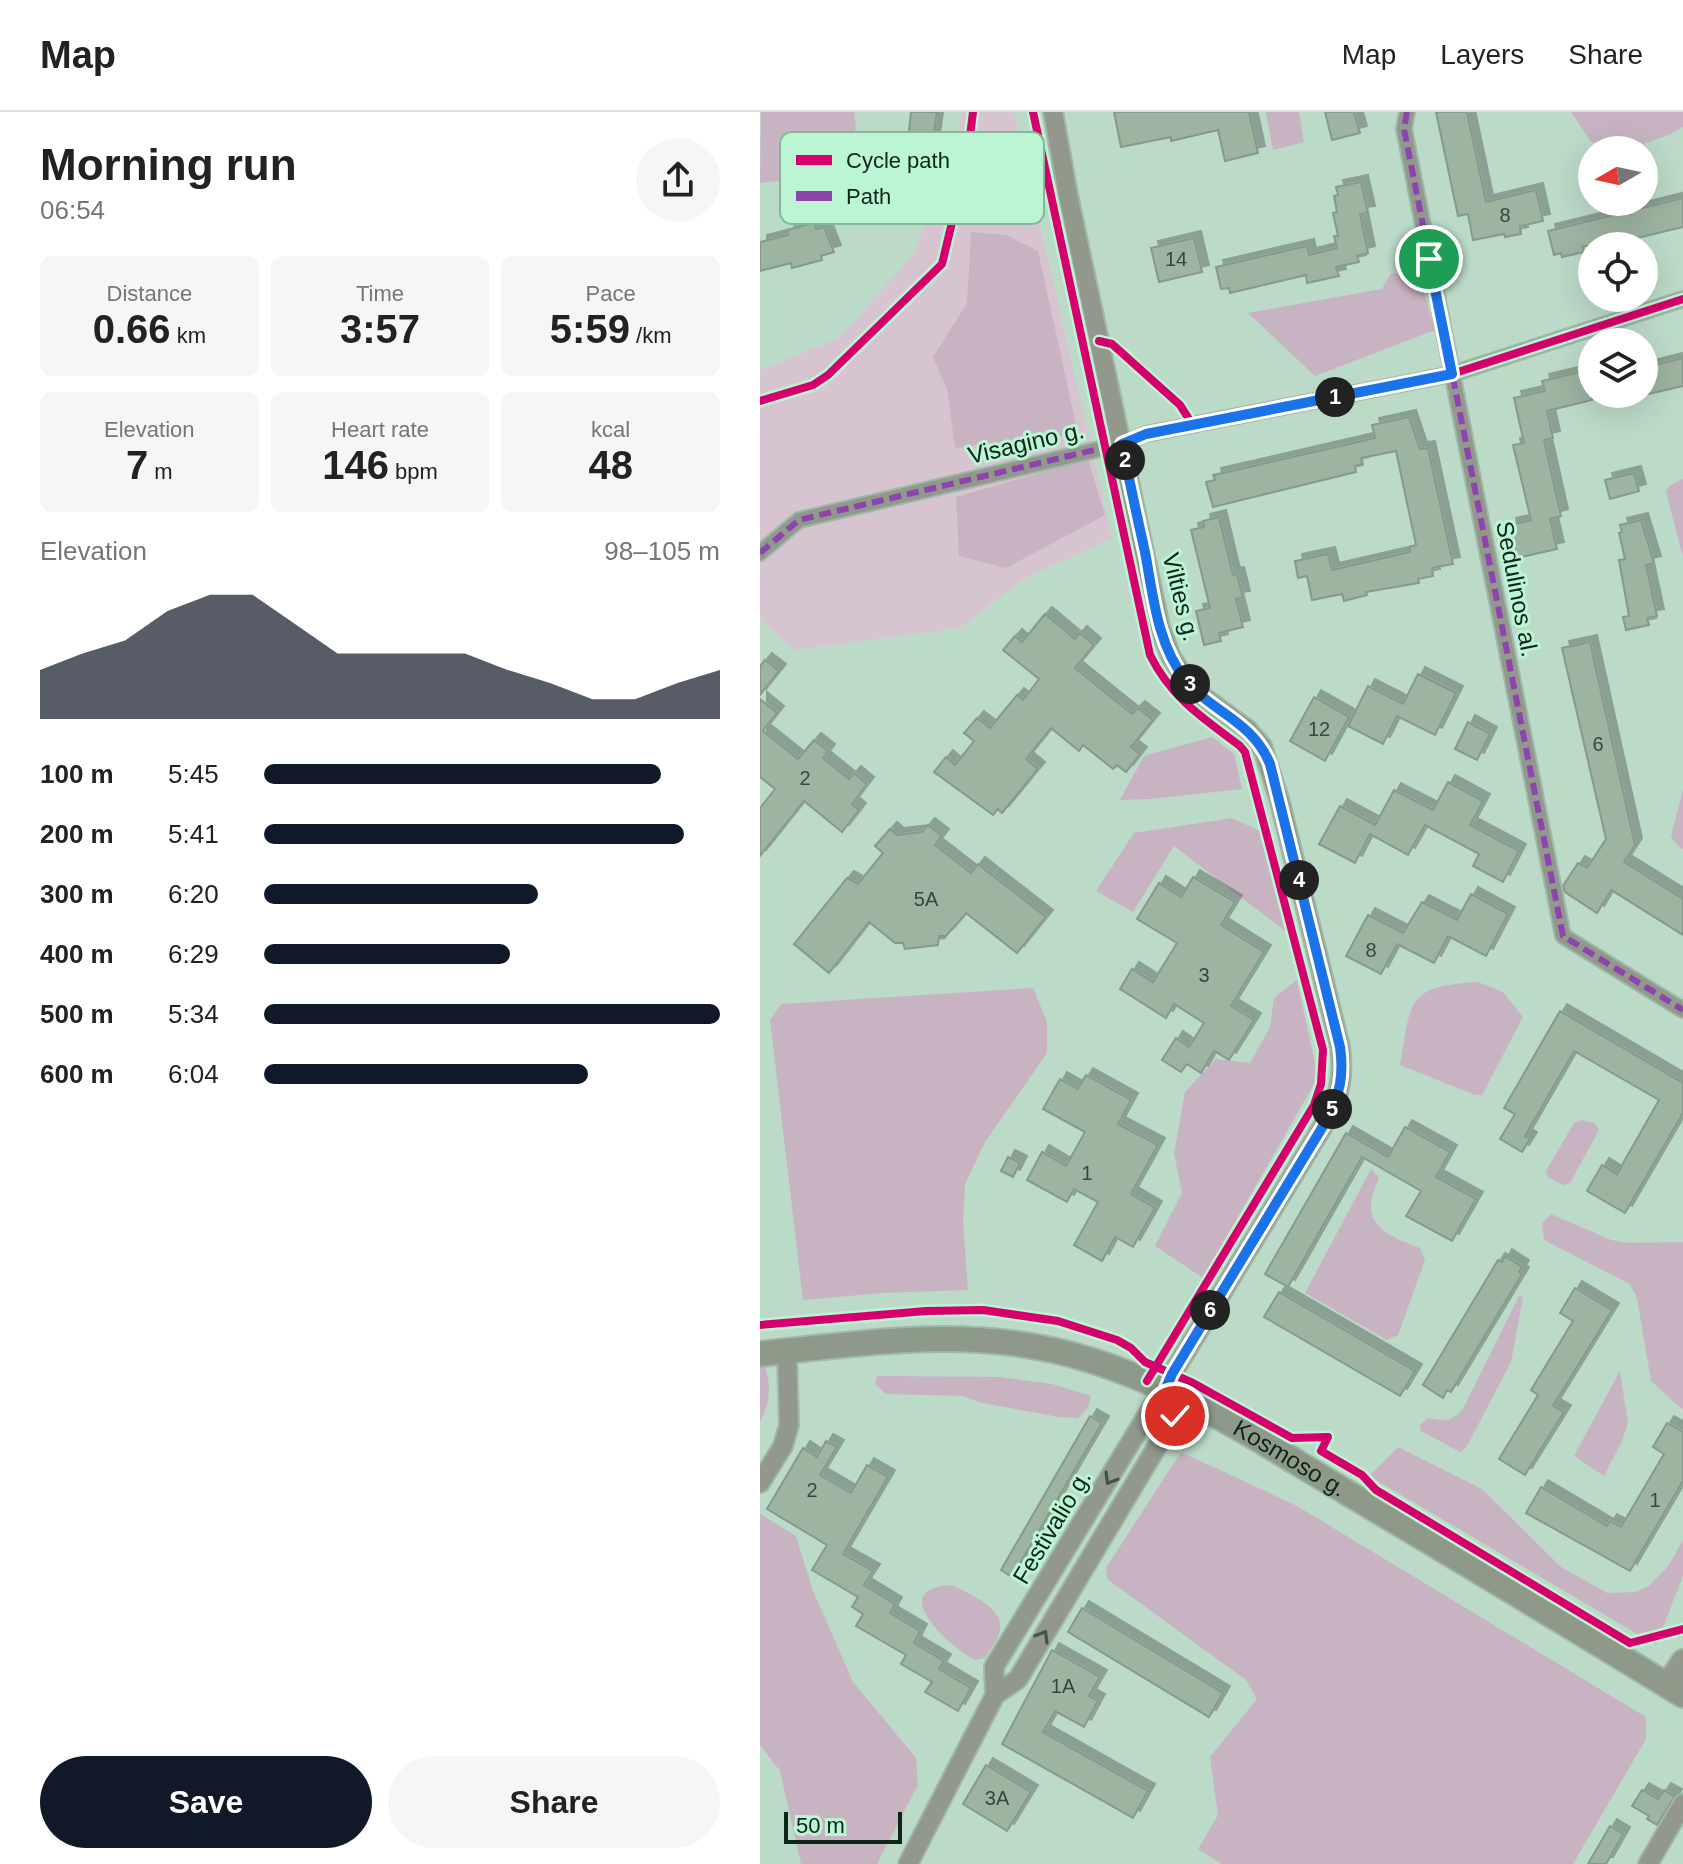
<!DOCTYPE html>
<html lang="en">
<head>
<meta charset="utf-8">
<style>
	:root { --surface:#fff; --page:#f6f6f6; --text:#222; --muted:#767676; --line:#e0e0e0; --accent:#111827 }
	body { margin:0; font-family:Arial,sans-serif; background:var(--page); color:var(--text); height:100vh; display:flex; flex-direction:column; font-size:30px; white-space:nowrap }
	* { box-sizing:border-box; margin:0 }
	p { font-size:26px; color:var(--muted) }
	.icon { flex:none; width:44px; height:44px; fill:none; stroke:currentColor; stroke-width:2; stroke-linecap:round; stroke-linejoin:round }
	.map { position:relative; flex:1; overflow:hidden }
	.details { display:flex; flex-direction:column; background:var(--surface); width:760px }
	.details>* { flex:none }
	.needle { width:52px; rotate:261deg }
	.buttons { position:absolute; left:818px; top:24px; display:grid; gap:16px }
	.buttons a { display:grid; place-items:center; width:80px; height:80px; border-radius:50%; background:var(--surface); box-shadow:0 8px 32px #0002; font-size:40px }
	.scale { position:absolute; left:24px; bottom:20px; width:118px; box-sizing:border-box; padding-left:8px; border:4px solid #0e2519; border-top:0; font-size:22px; line-height:28px; white-space:nowrap; color:#0e2519; -webkit-text-stroke:6px #bbf5d3; paint-order:stroke }
	.pin { position:absolute; display:grid; place-items:center; width:68px; height:68px; color:#fff; margin:-34px; border:4px solid #fff; border-radius:50%; box-shadow:0 2px 8px #0007 }
	.km { position:absolute; width:40px; height:40px; margin:-20px; border-radius:50%; background:#222; color:#fff; font-size:22px; line-height:40px; text-align:center }
	.round { display:grid; place-items:center; flex:none; width:84px; height:84px; border-radius:42px; background:var(--page) }
	.summary { display:flex; align-items:center; justify-content:space-between; height:136px; padding:0 40px }
	h1 { font-size:44px; font-weight:700; line-height:60px }
	.figures { display:grid; grid-template-columns:repeat(3,1fr); gap:12px; height:136px; padding:8px 40px }
	.figures div { display:grid; align-content:center; border-radius:12px; background:var(--page); text-align:center }
	.figures b { font-size:40px; font-weight:700 }
	.figures small { font-size:22px; font-weight:400 }
	.figures p { font-size:22px }
	.chart { height:224px; padding:16px 40px }
	.chart p { display:flex; justify-content:space-between }
	.chart svg { width:100%; height:144px; margin-top:8px; fill:var(--accent); opacity:.7 }
	.primary-button { display:flex; gap:16px; margin-top:auto; padding:16px 40px }
	.primary-button a { flex:1; height:92px; border-radius:48px; background:var(--accent); color:#fff; font-size:32px; font-weight:700; line-height:92px; text-align:center }
	.primary-button a+a { background:var(--page); color:var(--text) }
	ul { padding:0 40px; list-style:none; font-size:26px }
	li { display:grid; grid-template-columns:128px 96px 1fr; align-items:center; height:60px }
	li i { height:20px; border-radius:10px; background:var(--accent) }
	header { display:flex; align-items:center; gap:48px; box-sizing:border-box; height:112px; padding:0 40px; background:var(--surface); border-bottom:2px solid var(--line) }
	header strong { font-size:38px }
	nav { display:flex; gap:44px; margin-inline-start:auto; font-size:28px }
	main { display:flex; flex:1; min-height:0 }
	.map>svg:first-child { display:block }
	.green { fill:#d6c4d1 }
	.forest { fill:#c8b3c3 }
	.building { fill:#9db4a0; stroke:#869a8a; stroke-width:2; filter:url(#shadow) }
	.lines { fill:none; stroke-linecap:round; stroke-linejoin:round }
	.pedestrian-casing { stroke:#9eb7a9; stroke-width:18 }
	.minor-casing { stroke:#9eb7a9; stroke-width:22 }
	.tertiary-casing { stroke:#9eb7a9; stroke-width:26 }
	.secondary-casing { stroke:#9eb7a9; stroke-width:28 }
	.pedestrian { stroke:#92998c; stroke-width:14 }
	.minor { stroke:#92998c; stroke-width:18 }
	.tertiary { stroke:#92998c; stroke-width:22 }
	.secondary { stroke:#8e998a; stroke-width:24 }
	.quiet { stroke:#8e44ad; stroke-width:6; stroke-dasharray:12 6; stroke-linecap:butt }
	.cycleway-casing { stroke:#bbf5d3; stroke-width:13 }
	.cycleway { stroke:#d6006c; stroke-width:8 }
	.oneway { stroke:#435347 }
	.route-casing { stroke:#fff; stroke-width:16 }
	.route { stroke:#1a73e8; stroke-width:10 }
	.labels { text-anchor:middle; stroke-width:6; stroke-linejoin:round; paint-order:stroke }
	.number-label { font-size:20px; fill:#32493b }
	.street-label { font-size:24px; fill:#0e2519; stroke:#bbf5d3 }
	.key { fill:#bbf5d3; stroke:#87b79b; stroke-width:2 }
	.key-label { font-size:22px; fill:#0e2519 }
</style>
</head>
<body>
<header>
<strong>Map</strong>
<nav><a>Map</a><a>Layers</a><a>Share</a></nav>
</header>
<main>
<section class="details">
<div class="summary"><div><h1>Morning run</h1><p>06:54</p></div><a class="round"><svg class="icon" aria-label="share" viewBox="0 0 24 24"><path d="M12 15V3M7 8l5-5 5 5M5 13v7h14v-7"/></svg></a></div>
<div class="figures">
<div><p>Distance</p><b>0.66<small> km</small></b></div>
<div><p>Time</p><b>3:57</b></div>
<div><p>Pace</p><b>5:59<small> /km</small></b></div>
</div>
<div class="figures">
<div><p>Elevation</p><b>7<small> m</small></b></div>
<div><p>Heart rate</p><b>146<small> bpm</small></b></div>
<div><p>kcal</p><b>48</b></div>
</div>
<div class="chart"><p><span>Elevation</span>98–105 m</p>
<svg viewBox="0 0 160 44" preserveAspectRatio="none"><path d="M0 44V29L10 24L20 20L30 11L40 6L50 6L60 15L70 24L80 24L90 24L100 24L110 29L120 33L130 38L140 38L150 33L160 29V44z"/></svg>
</div>
<ul>
<li><b>100 m</b>5:45<i style="width:87%"></i></li>
<li><b>200 m</b>5:41<i style="width:92%"></i></li>
<li><b>300 m</b>6:20<i style="width:60%"></i></li>
<li><b>400 m</b>6:29<i style="width:54%"></i></li>
<li><b>500 m</b>5:34<i style="width:100%"></i></li>
<li><b>600 m</b>6:04<i style="width:71%"></i></li>
</ul>
<div class="primary-button"><a>Save</a><a>Share</a></div>
</section>
<div class="map">
<svg width="923" height="1752" viewBox="0 0 923 1752">
	<defs>
		<filter id="shadow"><feDropShadow dx="7" dy="-7" stdDeviation="0" flood-color="#0004"/></filter>
	</defs>
	<rect width="100%" height="100%" fill="#bbdac8"/>
	<path class="green" d="M201,0H254L352,426L262,468L200,516L34,538L0,507V258L79,226L154,142L200,15Z"/>
	<g class="forest">
		<path d="M1,0H94L96,17L41,66L0,71Z"/>
		<path d="M506,0H539L544,30L513,38Z"/>
		<path d="M811,0H923V15L909,23L871,36L831,30Z"/>
		<path d="M211,120L246,123L278,139L318,322L195,336L187,277L173,245L207,191Z"/>
		<path d="M631,161L647,163L664,180L675,218L555,264L488,201L622,177Z"/>
		<path d="M328,347L345,403L246,456L199,444L196,385Z"/>
		<path d="M923,367V445L906,380L910,373Z"/>
		<path d="M452,625L474,642L482,677L390,687L360,688L384,644Z"/>
		<path d="M923,678V737L915,731L911,724Z"/>
		<path d="M472,706L502,720L529,822L414,734L373,800L336,779L374,721Z"/>
		<path d="M537,868L558,965L443,1166L395,1134L422,1081L414,1042L425,980L456,947L490,951L510,915L514,886Z"/>
		<path d="M718,870L743,880L763,905L722,983H715L640,953C651,889 646,874 718,870Z"/>
		<path d="M273,876L287,910V941L225,1030L205,1072L203,1111L208,1178L123,1181L43,1188L10,908L21,892Z"/>
		<path d="M822,1008L834,1011L839,1018L810,1071L803,1073L788,1065L786,1059L814,1011Z"/>
		<path d="M611,1057L619,1066C598,1111 621,1121 660,1136L665,1148L638,1223L627,1228L545,1181Z"/>
		<path d="M791,1102L851,1128L869,1131L923,1130V1298L891,1269L877,1186L870,1172L784,1128L782,1111Z"/>
		<path d="M759,1184L763,1185L751,1250L706,1336L700,1340L661,1319L660,1313L668,1306C686,1309 693,1310 704,1295Z"/>
		<path d="M0,1253H4C12,1271 10,1292 0,1310Z"/>
		<path d="M860,1259L868,1311L862,1329L844,1364L814,1344Z"/>
		<path d="M117,1264L240,1265L292,1272L331,1284L328,1296L318,1306L299,1305L222,1291L203,1284L126,1282L115,1272Z"/>
		<path d="M638,1335L722,1377L801,1455L847,1481L876,1480L889,1474L909,1453L923,1428V1464L896,1533L609,1364Z"/>
		<path d="M421,1340L537,1394L886,1605V1627L813,1752H462L438,1737L458,1703L450,1645L497,1587L486,1568L347,1467L346,1456Z"/>
		<path d="M0,1402L36,1424L53,1479L93,1570L156,1646L158,1673L117,1752H41L20,1659L0,1633Z"/>
		<path d="M192,1473C208,1482 244,1495 240,1518C238,1528 230,1538 225,1546L215,1548C189,1534 124,1476 192,1473Z"/>
	</g>
	<g class="building">
		<path d="M151,0H177L173,28L169,41L132,108L107,94L149,20Z"/>
		<path d="M354,0H489L498,41L465,49L458,18L411,29V25L361,35Z"/>
		<path d="M565,0H594L600,21L572,28Z"/>
		<path d="M676,0H707L726,90L776,78L783,109L760,114L761,122L745,125L744,122L713,128L708,102L698,104Z"/>
		<path d="M601,70L608,101L600,102L608,141L597,144L599,150L576,155L579,164L547,171L546,163L470,181L469,176L461,177L456,155L547,134L549,143L577,136L574,124H578L573,101L577,100L574,84L578,83L576,75Z"/>
		<path d="M923,86V115L844,134H823L824,140L802,145L801,141L794,143L788,119Z"/>
		<path d="M54,111L56,117L64,115L74,140L61,144L62,148L32,156L31,151L0,159V130L28,123L27,118Z"/>
		<path d="M434,126L442,160L399,170L391,136Z"/>
		<path d="M923,246V274L884,283V256Z"/>
		<path d="M832,257V288L787,299L793,326L784,328L801,404L790,407L797,437L757,446L749,413L771,408L753,333L764,331L754,286L785,279L782,269Z"/>
		<path d="M649,305L660,337L668,336L693,452L672,456L673,464L658,467L659,471L606,480L607,483L584,489L582,482L552,488L547,464L538,466L535,449L568,442L572,458L650,440L649,435L656,433L636,339L601,346L602,352L595,354L596,360L453,395L446,370L455,368L454,363L615,326L612,313Z"/>
		<path d="M874,361L879,379L850,387L845,368Z"/>
		<path d="M459,405L473,463L477,462L483,486L476,487L483,515L459,521L461,529L444,533L436,499L450,496L431,418L444,415L443,409Z"/>
		<path d="M881,408L894,451L886,453L897,504L887,506L889,513L866,518L863,505L869,504L859,448L865,447L859,421L862,420L860,413Z"/>
		<path d="M285,502L315,527L320,521L334,533L315,556L372,602L378,596L393,608L371,635L380,642L366,660L357,653L353,657L323,633L319,639L291,616L266,647L278,657L242,701L238,697L233,703L174,660L186,645L195,653L214,629L204,621L217,606L230,616L257,583L263,588L279,567L243,538L255,524L262,530Z"/>
		<path d="M830,530L875,733L864,750L923,787V823L851,778L837,801L805,780L803,774L818,751L827,756L846,727L802,536Z"/>
		<path d="M5,548L19,559L0,583V554Z"/>
		<path d="M658,562L696,581L675,623L637,604L623,632L588,614L608,574L643,592Z"/>
		<path d="M554,585L589,605L565,649L530,629Z"/>
		<path d="M0,587L17,601L3,619L38,647L54,628L68,639L63,646L89,667L94,661L107,672L92,692L99,698L82,720L44,689L0,744V696L15,677L0,665Z"/>
		<path d="M708,610L730,622L717,648L695,637Z"/>
		<path d="M688,670L723,689L710,713L759,739L743,770L713,754L719,742L665,713L648,743L610,722L595,751L559,732L580,694L615,713L634,678L673,698Z"/>
		<path d="M168,713L182,724L175,733L211,761L218,752L286,805L257,841L206,801L186,824H179L178,833L145,837L143,831H135L109,810L69,861L34,832L87,766L98,772L123,741L115,734L130,717L137,723L162,720Z"/>
		<path d="M433,765L475,790L461,813L504,840L471,894L494,908L469,948L454,939L441,961L427,952L421,960L402,948L416,926L429,935L444,911L414,892L406,906L360,877L372,857L393,870L417,831L377,807L399,771L421,785Z"/>
		<path d="M711,782L748,802L726,844L688,824L674,851L637,832L621,862L586,844L608,803L643,821L662,790L697,808Z"/>
		<path d="M800,899L923,971V1001L865,1101L827,1079L842,1053L857,1062L899,988L814,939L765,1024L770,1027L762,1040L740,1027L755,1002L744,996Z"/>
		<path d="M326,963L371,988L358,1012L398,1033L371,1082L395,1096L373,1135L355,1125L342,1149L314,1133L338,1090L314,1077L307,1090L267,1068L282,1040L306,1054L325,1020L283,997L300,967L318,977Z"/>
		<path d="M645,1015L690,1040L676,1065L716,1087L692,1129L646,1104L661,1079L602,1045L528,1175L505,1162L586,1021L628,1045Z"/>
		<path d="M248,1045L260,1051L253,1065L241,1059Z"/>
		<path d="M745,1144L762,1155L759,1160L762,1162L691,1280L687,1278L683,1286L663,1273L738,1148L742,1150Z"/>
		<path d="M815,1176L852,1198L793,1294L804,1300L765,1363L739,1347L778,1283L771,1278L813,1209L800,1201Z"/>
		<path d="M519,1180L655,1259L640,1284L504,1205Z"/>
		<path d="M330,1304L342,1311L252,1465L241,1458Z"/>
		<path d="M907,1311L923,1320V1369L870,1459L766,1401L781,1375L847,1414L850,1409L861,1415L904,1342L893,1335Z"/>
		<path d="M66,1329L77,1335L60,1363L91,1381L107,1353L128,1365L83,1442L113,1459L104,1473L135,1492L130,1501L160,1519L154,1531L184,1549L179,1557L211,1576L198,1599L165,1580L172,1570L141,1552L146,1543L96,1514L103,1502L92,1495L98,1485L52,1458L67,1433L7,1397L43,1336L57,1345Z"/>
		<path d="M322,1496L463,1581L449,1605L308,1520Z"/>
		<path d="M292,1538L340,1565L329,1584L338,1589L324,1615L295,1599L283,1620L388,1679L373,1706L242,1632Z"/>
		<path d="M226,1653L271,1680L247,1719L203,1692Z"/>
		<path d="M882,1678L898,1687L904,1678L915,1684L897,1713L887,1707L889,1704L872,1694Z"/>
		<path d="M850,1714L863,1722L846,1752H828Z"/>
	</g>
	<g class="lines">
		<defs>
			<g id="pedestrian">
				<path d="M647,0L644,17L803,824L923,898"/>
				<path d="M0,441L39,408L365,331L386,322L692,262L923,187"/>
			</g>
			<g id="minor">
				<path d="M0,1371L23,1334L29,1313L27,1239"/>
				<path d="M235,1583L234,1555L568,1006C580,981 584,963 580,935L520,690L502,634L487,617L442,584L426,568L411,545L400,515L308,83L293,0"/>
				<path d="M148,1752L235,1583L258,1567L426,1286"/>
				<path d="M888,1752L923,1692"/>
			</g>
			<path id="tertiary" d="M907,1573L923,1549"/>
			<g id="secondary">
				<path id="s1" d="M0,1242C91,1232 186,1218 277,1235C389,1255 485,1320 581,1377C696,1445 810,1514 923,1583"/>
			</g>
		</defs>
		<use href="#pedestrian" class="pedestrian-casing"/>
		<use href="#minor" class="minor-casing"/>
		<use href="#tertiary" class="tertiary-casing"/>
		<use href="#secondary" class="secondary-casing"/>
		<use href="#pedestrian" class="pedestrian"/>
		<use href="#minor" class="minor"/>
		<use href="#tertiary" class="tertiary"/>
		<use href="#secondary" class="secondary"/>
		<g class="quiet">
			<path d="M647,0L644,17L803,824L923,898"/>
			<path d="M0,441L39,408L351,334"/>
		</g>
		<defs>
			<g id="cycleway">
				<path d="M273,0L390,543C412,587 443,606 480,634L485,640L563,938L561,972L554,993L387,1269"/>
				<path d="M339,229L352,232L420,293L432,312"/>
				<path d="M0,289L53,273L68,263L182,152L207,48L213,0"/>
				<path d="M365,331L386,322L692,262L923,187"/>
				<path d="M0,1213L166,1199L223,1198L298,1209L357,1228L371,1236L385,1250L433,1271L532,1326L568,1325L561,1339L602,1363L616,1378L870,1531L923,1517"/>
			</g>
		</defs>
		<use href="#cycleway" class="cycleway-casing"/>
		<use href="#cycleway" class="cycleway"/>
	</g>
	<defs><path id="oneway-chevron" d="M-2-3.5L2.5 0L-2 3.5" fill="none" stroke-width="1.6" stroke-linecap="round" stroke-linejoin="round" transform="scale(2)"/></defs>
	<g class="oneway">
		<use href="#oneway-chevron" transform="translate(350 1367) rotate(121)"/>
		<use href="#oneway-chevron" transform="translate(283 1524) rotate(-59)"/>
	</g>
	<g class="lines">
		<defs>
			<path id="route" d="M415,1304L426,1286L406,1276L412,1262L568,1006C580,981 584,963 580,935L510,652C492,608 452,601 425,567C397,532 393,482 385,440C377,404 369,368 362,332L386,322L692,262L669,147"/>
		</defs>
		<use href="#route" class="route-casing"/>
		<use href="#route" class="route"/>
	</g>
	<g class="labels">
		<g class="number-label">
			<text x="745" y="110">8</text>
			<text x="416" y="154">14</text>
			<text x="559" y="624">12</text>
			<text x="838" y="639">6</text>
			<text x="45" y="673">2</text>
			<text x="166" y="794">5A</text>
			<text x="611" y="845">8</text>
			<text x="444" y="870">3</text>
			<text x="327" y="1068">1</text>
			<text x="52" y="1385">2</text>
			<text x="895" y="1395">1</text>
			<text x="303" y="1581">1A</text>
			<text x="237" y="1693">3A</text>
		</g>
		<g class="street-label">
			<text transform="translate(266 331) rotate(-13)" y="8">Visagino g.</text>
			<text transform="translate(757 477) rotate(79)" y="8">Sedulinos al.</text>
			<text transform="translate(421 485) rotate(76)" y="8">Vilties g.</text>
			<text dy="8" stroke="none"><textPath href="#s1" startOffset="556">Kosmoso g.</textPath></text>
			<text transform="translate(292 1415) rotate(-59)" y="8">Festivalio g.</text>
		</g>
	</g>
	<rect x="20" y="20" width="264" height="92" rx="12" class="key"/>
	<rect x="36" y="43" width="36" height="10" fill="#d6006c"/>
	<rect x="36" y="79" width="36" height="10" fill="#8e44ad"/>
	<g class="key-label">
		<text x="86" y="56">Cycle path</text>
		<text x="86" y="92">Path</text>
	</g>
</svg>
<div class="buttons">
<a><svg class="needle" viewBox="-14 -14 28 28"><path d="M0-13l5 13h-10z" fill="#e53935"/><path d="M0 13l5-13h-10z" fill="#767676"/></svg></a>
<a><svg class="icon" aria-label="locate" viewBox="0 0 24 24"><circle cx="12" cy="12" r="6"/><path d="M12 2v4M12 18v4M2 12h4M18 12h4"/></svg></a>
<a><svg class="icon" aria-label="layers" viewBox="0 0 24 24"><path d="M12 4l9 5-9 5-9-5zM3 14l9 5 9-5"/></svg></a>
</div>
<div class="scale">50 m</div>
<div class="pin" style="left:669px;top:147px;background:#1e9e55"><svg class="icon" aria-label="arrive" viewBox="0 0 24 24"><path d="M6 21V4h12l-3 4 3 4H6"/></svg></div>
<div class="pin" style="left:415px;top:1304px;background:#d93025"><svg class="icon" aria-label="check" viewBox="0 0 24 24"><path d="M5 12l5 5 9-10"/></svg></div>
<b class="km" style="left:575px;top:285px">1</b>
<b class="km" style="left:365px;top:348px">2</b>
<b class="km" style="left:430px;top:572px">3</b>
<b class="km" style="left:539px;top:768px">4</b>
<b class="km" style="left:572px;top:997px">5</b>
<b class="km" style="left:450px;top:1198px">6</b>
</div>
</main>
</body>
</html>
